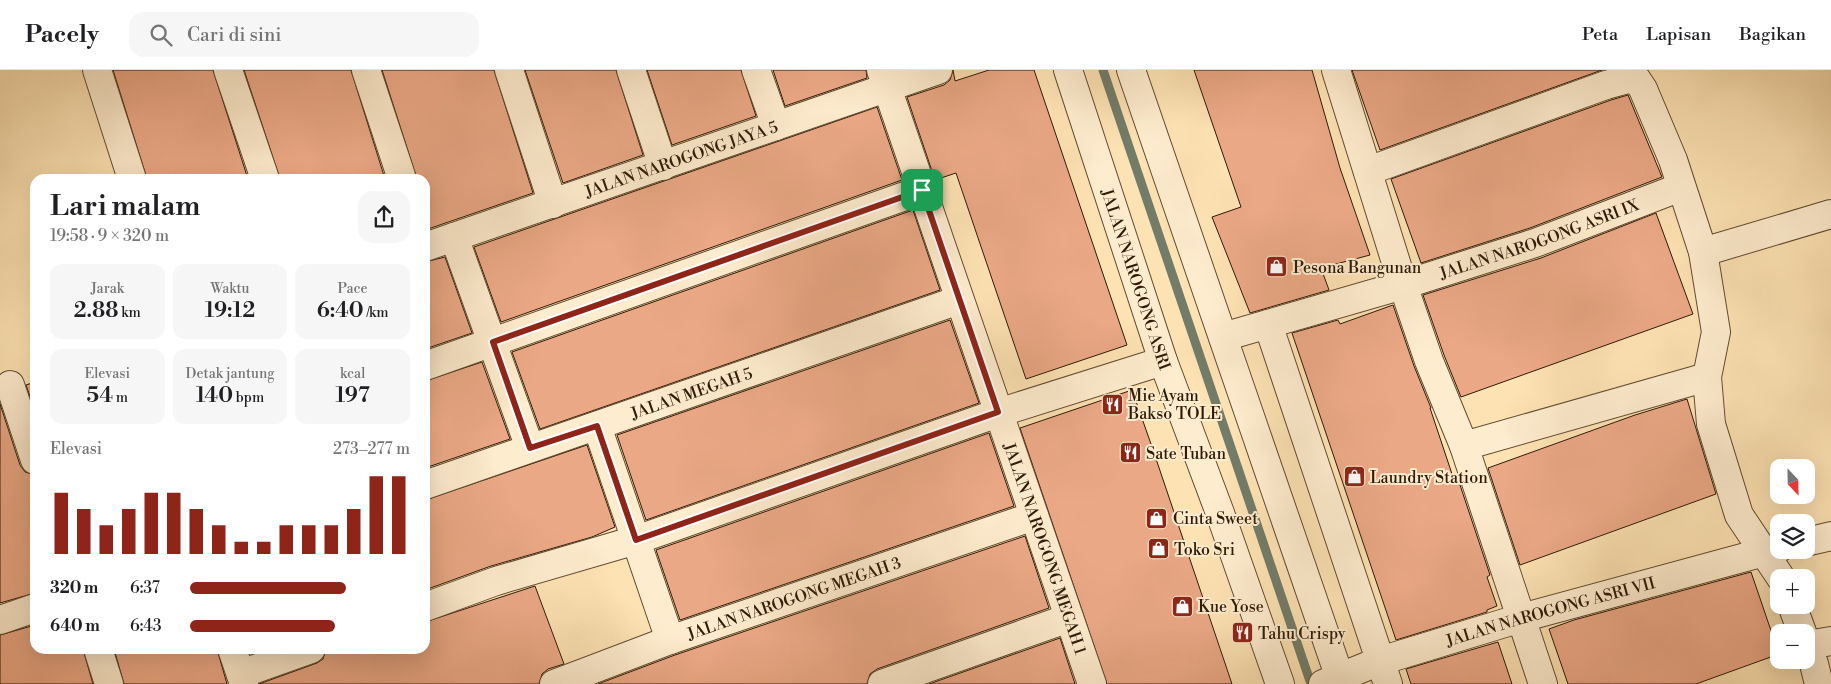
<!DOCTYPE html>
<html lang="id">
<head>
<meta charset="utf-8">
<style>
	:root { --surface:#fff; --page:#f6f6f6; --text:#202124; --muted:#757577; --line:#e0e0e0; --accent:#8f2418 }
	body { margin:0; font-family:"Libre Bodoni",serif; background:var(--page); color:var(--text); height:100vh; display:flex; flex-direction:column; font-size:19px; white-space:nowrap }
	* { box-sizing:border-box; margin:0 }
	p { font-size:16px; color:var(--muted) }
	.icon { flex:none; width:28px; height:28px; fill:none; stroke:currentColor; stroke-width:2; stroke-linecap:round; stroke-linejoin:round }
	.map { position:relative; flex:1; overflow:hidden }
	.sheet { position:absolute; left:30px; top:104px; width:400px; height:480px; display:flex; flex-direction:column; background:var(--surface); border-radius:15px; box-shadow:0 5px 20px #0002 }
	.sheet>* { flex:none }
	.needle { width:32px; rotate:158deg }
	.fabs { position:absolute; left:1770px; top:389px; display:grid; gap:10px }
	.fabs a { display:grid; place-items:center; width:45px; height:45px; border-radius:10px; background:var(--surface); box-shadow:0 5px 20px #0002; font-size:25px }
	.pin { position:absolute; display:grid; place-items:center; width:42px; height:42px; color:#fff; margin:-21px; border-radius:10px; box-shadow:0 2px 8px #0006 }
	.round { display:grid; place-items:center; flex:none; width:52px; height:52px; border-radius:15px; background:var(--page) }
	.overview { display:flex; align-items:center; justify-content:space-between; height:85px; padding:0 20px }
	h1 { font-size:28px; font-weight:600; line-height:38px }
	.figures { display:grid; grid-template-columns:repeat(3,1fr); gap:8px; height:85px; padding:5px 20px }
	.figures div { display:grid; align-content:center; border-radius:12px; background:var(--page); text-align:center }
	.figures b { font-size:21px; font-weight:600 }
	.figures small { font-size:14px; font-weight:400 }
	.figures p { font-size:14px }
	.chart { height:140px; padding:10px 20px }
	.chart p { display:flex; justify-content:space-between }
	.chart svg { width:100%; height:90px; margin-top:5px; stroke:var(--accent); stroke-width:6 }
	ul { padding:0 20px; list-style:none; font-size:16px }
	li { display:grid; grid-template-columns:80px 60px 1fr; align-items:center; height:38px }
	li i { height:12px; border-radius:6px; background:var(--accent) }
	header { display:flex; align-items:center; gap:30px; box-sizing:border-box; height:70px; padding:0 25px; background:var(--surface); border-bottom:1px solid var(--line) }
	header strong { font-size:24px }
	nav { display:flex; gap:28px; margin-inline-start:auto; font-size:18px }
	.search { width:350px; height:45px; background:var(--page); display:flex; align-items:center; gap:12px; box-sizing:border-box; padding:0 18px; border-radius:15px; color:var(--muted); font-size:19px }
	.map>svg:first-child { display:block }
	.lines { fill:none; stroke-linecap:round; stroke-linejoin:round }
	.stream { stroke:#727c69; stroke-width:9 }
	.building { fill:#eba886; stroke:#2e1a06 }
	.minor-casing { stroke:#624c31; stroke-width:30 }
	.minor { stroke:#feecce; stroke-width:28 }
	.route-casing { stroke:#fff; stroke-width:10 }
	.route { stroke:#8f2418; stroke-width:6 }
	.labels { text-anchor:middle; stroke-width:4; stroke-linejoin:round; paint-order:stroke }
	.street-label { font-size:16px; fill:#2e1a06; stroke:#feecce }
	.poi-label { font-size:16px; fill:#2e1a06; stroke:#feecce; text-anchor:start }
</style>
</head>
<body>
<header>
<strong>Pacely</strong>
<div class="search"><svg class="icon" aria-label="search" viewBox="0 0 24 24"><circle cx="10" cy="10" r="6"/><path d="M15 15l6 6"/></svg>Cari di sini</div>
<nav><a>Peta</a><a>Lapisan</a><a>Bagikan</a></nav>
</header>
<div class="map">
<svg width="1831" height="614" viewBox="0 0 1831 614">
	<rect width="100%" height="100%" fill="#fde2b3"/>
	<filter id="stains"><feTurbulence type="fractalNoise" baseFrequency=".004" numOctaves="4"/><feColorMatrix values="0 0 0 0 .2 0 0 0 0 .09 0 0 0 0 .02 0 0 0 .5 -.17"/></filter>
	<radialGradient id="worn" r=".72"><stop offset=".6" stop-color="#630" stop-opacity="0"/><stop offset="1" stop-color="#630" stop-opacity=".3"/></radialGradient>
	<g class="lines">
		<path class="stream" d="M1103,0L1311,614"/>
	</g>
	<g class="building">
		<path d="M113,0H213L248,109H147Z"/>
		<path d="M244,0H351L385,109H280Z"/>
		<path d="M382,0H494L533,123L425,160V109H417Z"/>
		<path d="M525,0H616L643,85L563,113Z"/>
		<path d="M647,0H741L756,46L672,75Z"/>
		<path d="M773,0H866L867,8L785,36Z"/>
		<path d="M953,0L955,11L989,0H1034L1127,275L1026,309L956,103L935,110L907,27L944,15L950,10Z"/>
		<path d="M1194,0H1312L1340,98L1370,185L1321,198L1329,220L1250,243L1212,147L1241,137Z"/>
		<path d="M1352,0H1602L1380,80Z"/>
		<path d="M1628,25L1662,107L1530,158L1421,193L1391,109L1611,30Z"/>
		<path d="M877,37L902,110L501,252L474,177Z"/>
		<path d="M913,140L940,220L540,359L512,282Z"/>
		<path d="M1656,143L1693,244L1461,327L1444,285L1423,225L1541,188Z"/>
		<path d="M445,187L472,263L425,279V192Z"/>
		<path d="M1393,235L1414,296L1431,338H1430L1454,410L1458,409L1490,505L1487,507L1497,536L1487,540V542L1396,570L1292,263L1338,250L1340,254Z"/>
		<path d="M950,250L979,333L646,450L617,365Z"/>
		<path d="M482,292L510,369L425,398V311Z"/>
		<path d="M35,312V341L26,315Z"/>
		<path d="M1132,320L1151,374L1232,614H1107L1020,358Z"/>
		<path d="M1687,329L1716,424L1520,495L1488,398L1635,345Z"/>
		<path d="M0,334L20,395L25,402L35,405V523L0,533Z"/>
		<path d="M989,363L1014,436L680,550L656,480Z"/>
		<path d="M587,375L615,457L592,467L491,496L425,520V430Z"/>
		<path d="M1025,466L1049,538L877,599L870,604L867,614H598L675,585Z"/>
		<path d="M1751,502L1779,584L1696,614H1568L1549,559L1574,550Z"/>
		<path d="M535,516L564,594L548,599L542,604L539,614H259L317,593L323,589L326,579H425V552Z"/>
		<path d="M35,555V579H83L93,614H0V565Z"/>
		<path d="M1060,568L1075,614H929Z"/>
		<path d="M1498,572L1512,614H1411L1406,599Z"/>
		<path d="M114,579H217L227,614H124Z"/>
	</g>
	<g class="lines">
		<defs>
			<g id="minor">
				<path d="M97,0L132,109"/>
				<path d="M228,0L265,109"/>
				<path d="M366,0L402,109"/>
				<path d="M509,0L553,134"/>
				<path d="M631,0L663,96"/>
				<path d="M756,0L776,56"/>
				<path id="s1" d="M881,0L1092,614"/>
				<path id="s2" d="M1068,0L1163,291L1220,443L1280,614"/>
				<path d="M1131,0L1342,614"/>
				<path d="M1336,0L1403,215L1429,291L1464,376L1543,614"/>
				<path d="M1368,101L1606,15L1628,9L1637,10L1643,19L1673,90L1703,182L1716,262L1707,307L1711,354L1739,445L1781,508"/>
				<path d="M454,167L530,378"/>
				<path id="s3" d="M425,177L938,0"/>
				<path d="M1703,182L1831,144"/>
				<path d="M1268,254L1388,614"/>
				<path id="s4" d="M1223,267L1403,215L1535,173L1681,117"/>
				<path d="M425,296L922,120"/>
				<path d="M10,315L35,390"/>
				<path d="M597,356L670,570"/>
				<path d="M1464,376L1707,307"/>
				<path id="s5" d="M425,415L959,230"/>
				<path d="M1806,472L1831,466"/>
				<path d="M1792,535L1802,562"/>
				<path d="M425,537L496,511L636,470L998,343L1163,291"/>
				<path d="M0,550L35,538"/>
				<path d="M1806,572L1814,594L1819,614"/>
				<path d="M1807,575L1831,571"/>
				<path d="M98,579L109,614"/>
				<path d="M232,579L244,614"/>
				<path d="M241,604L311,579"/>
				<path id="s6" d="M554,614L670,570L1034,446"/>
				<path d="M882,614L1069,548"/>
				<path id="s7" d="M1323,614L1380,591L1521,548L1779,478"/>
			</g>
		</defs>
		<use href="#minor" class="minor-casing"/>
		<use href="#minor" class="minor"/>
	</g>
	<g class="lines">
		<defs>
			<path id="route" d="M922,120L998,342L636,470L597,356L530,378L493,272Z"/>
		</defs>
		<use href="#route" class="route-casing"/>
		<use href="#route" class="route"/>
	</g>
	<defs>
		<symbol id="shop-square" viewBox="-11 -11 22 22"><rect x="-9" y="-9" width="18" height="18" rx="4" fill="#8f2418" stroke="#feecce"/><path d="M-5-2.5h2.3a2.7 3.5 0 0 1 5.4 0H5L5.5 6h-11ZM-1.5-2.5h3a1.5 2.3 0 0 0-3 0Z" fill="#fff"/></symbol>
		<symbol id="restaurant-square" viewBox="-11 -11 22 22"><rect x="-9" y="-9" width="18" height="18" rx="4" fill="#8f2418" stroke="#feecce"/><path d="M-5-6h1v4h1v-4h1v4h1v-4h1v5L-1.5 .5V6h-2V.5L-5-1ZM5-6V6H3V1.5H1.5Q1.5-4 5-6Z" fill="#fff"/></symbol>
	</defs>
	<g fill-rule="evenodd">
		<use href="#shop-square" x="1264" y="184" width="25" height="25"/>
		<use href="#restaurant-square" x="1100" y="322" width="25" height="25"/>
		<use href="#restaurant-square" x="1118" y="370" width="25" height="25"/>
		<use href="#shop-square" x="1342" y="394" width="25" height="25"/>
		<use href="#shop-square" x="1144" y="436" width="25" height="25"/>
		<use href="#shop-square" x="1146" y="466" width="25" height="25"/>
		<use href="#shop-square" x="1170" y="524" width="25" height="25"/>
		<use href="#restaurant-square" x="1230" y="550" width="25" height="25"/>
	</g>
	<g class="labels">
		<g class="street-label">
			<text dy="6" stroke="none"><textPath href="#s3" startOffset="271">JALAN NAROGONG JAYA 5</textPath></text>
			<text dy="6" stroke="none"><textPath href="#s4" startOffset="331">JALAN NAROGONG ASRI IX</textPath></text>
			<text dy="6" stroke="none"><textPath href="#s2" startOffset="220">JALAN NAROGONG ASRI</textPath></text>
			<text dy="6" stroke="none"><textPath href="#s5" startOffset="282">JALAN MEGAH 5</textPath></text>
			<text dy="6" stroke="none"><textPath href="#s1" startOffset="506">JALAN NAROGONG MEGAH 1</textPath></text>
			<text dy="6" stroke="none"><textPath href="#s6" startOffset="255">JALAN NAROGONG MEGAH 3</textPath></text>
			<text dy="6" stroke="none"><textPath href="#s7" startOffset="239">JALAN NAROGONG ASRI VII</textPath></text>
		</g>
		<g class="poi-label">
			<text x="1293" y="203">Pesona Bangunan</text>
			<text x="1128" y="331">Mie Ayam<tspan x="1128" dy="18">Bakso TOLE</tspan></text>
			<text x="1146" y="389">Sate Tuban</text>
			<text x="1370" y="413">Laundry Station</text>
			<text x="1173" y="454">Cinta Sweet</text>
			<text x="1174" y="485">Toko Sri</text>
			<text x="1198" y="542">Kue Yose</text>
			<text x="1258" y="569">Tahu Crispy</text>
		</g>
	</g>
	<rect width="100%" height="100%" filter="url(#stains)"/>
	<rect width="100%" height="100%" fill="url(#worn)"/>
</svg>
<div class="fabs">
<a><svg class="needle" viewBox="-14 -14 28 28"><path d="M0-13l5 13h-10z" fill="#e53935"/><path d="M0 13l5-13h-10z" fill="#757577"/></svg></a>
<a><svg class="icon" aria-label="layers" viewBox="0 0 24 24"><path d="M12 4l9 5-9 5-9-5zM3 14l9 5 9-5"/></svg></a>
<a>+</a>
<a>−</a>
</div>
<div class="pin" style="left:922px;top:120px;background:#1e9e55"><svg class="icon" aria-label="arrive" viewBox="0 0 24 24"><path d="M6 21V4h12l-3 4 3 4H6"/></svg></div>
<section class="sheet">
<div class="overview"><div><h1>Lari malam</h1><p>19:58 · 9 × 320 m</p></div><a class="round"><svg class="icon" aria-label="share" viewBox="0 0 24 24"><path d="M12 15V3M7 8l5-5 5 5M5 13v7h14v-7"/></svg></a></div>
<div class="figures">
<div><p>Jarak</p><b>2.88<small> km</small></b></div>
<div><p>Waktu</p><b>19:12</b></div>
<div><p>Pace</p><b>6:40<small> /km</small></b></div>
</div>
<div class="figures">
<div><p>Elevasi</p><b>54<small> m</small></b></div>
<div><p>Detak jantung</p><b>140<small> bpm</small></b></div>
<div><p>kcal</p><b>197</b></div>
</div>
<div class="chart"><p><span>Elevasi</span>273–277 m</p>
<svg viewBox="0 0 160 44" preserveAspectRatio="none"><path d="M5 44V14M15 44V22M25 44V30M35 44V22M45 44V14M55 44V14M65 44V22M75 44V30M85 44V38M95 44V38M105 44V30M115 44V30M125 44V30M135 44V22M145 44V6M155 44V6"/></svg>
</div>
<ul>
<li><b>320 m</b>6:37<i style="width:71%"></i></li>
<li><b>640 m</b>6:43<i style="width:66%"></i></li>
</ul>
</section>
</div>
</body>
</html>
